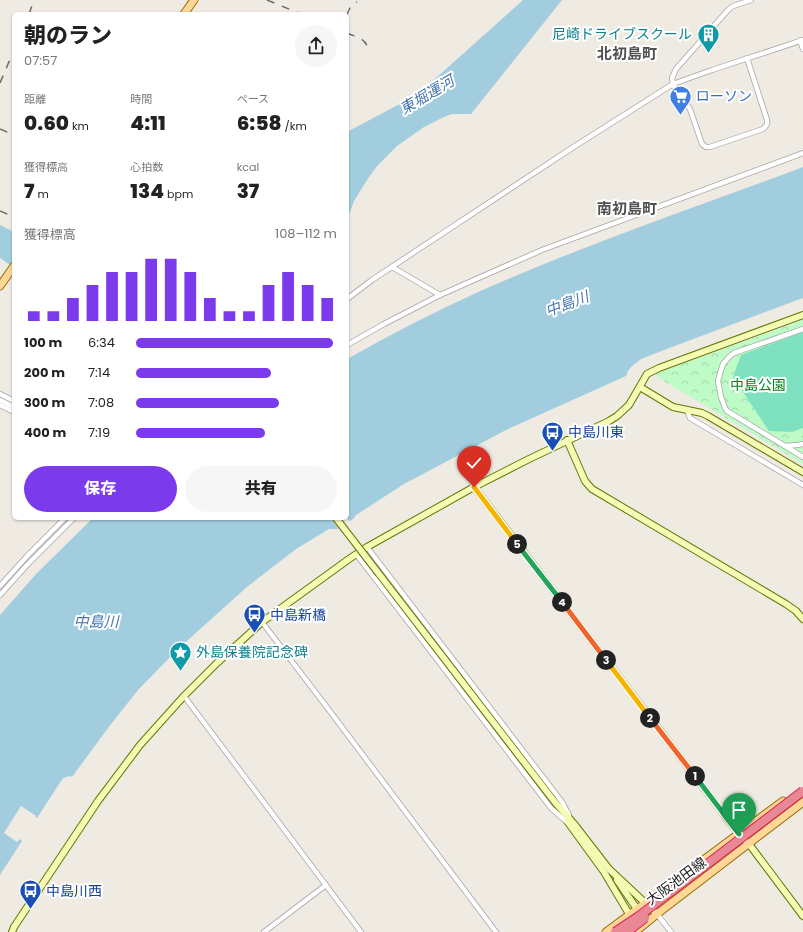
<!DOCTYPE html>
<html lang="ja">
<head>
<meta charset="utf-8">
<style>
	:root { --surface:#fff; --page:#f6f6f6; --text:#222; --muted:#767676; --accent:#7c3aed }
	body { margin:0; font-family:Poppins,"Noto Sans JP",sans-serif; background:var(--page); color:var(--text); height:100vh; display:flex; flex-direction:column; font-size:15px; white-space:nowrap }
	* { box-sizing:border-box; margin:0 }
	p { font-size:13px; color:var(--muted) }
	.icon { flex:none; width:22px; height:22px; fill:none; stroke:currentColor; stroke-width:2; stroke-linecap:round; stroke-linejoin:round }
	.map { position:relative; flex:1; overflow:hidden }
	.sheet { position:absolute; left:12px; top:12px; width:337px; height:508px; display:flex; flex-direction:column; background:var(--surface); border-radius:6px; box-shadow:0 1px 3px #0004 }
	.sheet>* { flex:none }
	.pin { position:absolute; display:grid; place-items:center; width:34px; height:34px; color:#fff; margin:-41px -17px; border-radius:50% 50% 50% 0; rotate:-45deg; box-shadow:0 0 4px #0007 }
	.pin .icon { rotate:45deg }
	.km { position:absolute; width:20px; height:20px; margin:-10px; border-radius:50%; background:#222; color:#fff; font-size:11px; line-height:20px; text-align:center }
	.round { display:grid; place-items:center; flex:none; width:42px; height:42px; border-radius:21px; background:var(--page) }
	.summary { display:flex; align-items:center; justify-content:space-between; height:68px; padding:0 12px }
	h1 { font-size:22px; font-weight:800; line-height:30px }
	.metrics { display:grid; grid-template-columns:repeat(3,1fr); gap:6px; height:68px; padding:4px 12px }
	.metrics div { display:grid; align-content:center }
	.metrics b { font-size:20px; font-weight:800 }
	.metrics small { font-size:11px; font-weight:400 }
	.metrics p { font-size:11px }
	.chart { height:112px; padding:8px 12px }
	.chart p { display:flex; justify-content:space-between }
	.chart svg { width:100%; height:72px; margin-top:4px; stroke:var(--accent); stroke-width:6 }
	.action { display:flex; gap:8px; margin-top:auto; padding:8px 12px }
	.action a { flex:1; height:46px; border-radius:24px; background:var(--accent); color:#fff; font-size:16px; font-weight:800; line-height:46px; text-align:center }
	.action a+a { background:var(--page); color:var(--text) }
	ul { padding:0 12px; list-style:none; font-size:13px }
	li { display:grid; grid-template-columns:64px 48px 1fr; align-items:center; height:30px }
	li i { height:10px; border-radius:5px; background:var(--accent) }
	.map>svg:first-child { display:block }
	.park { fill:url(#park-crowns) }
	.pitch { fill:#7ee1bf }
	.water { fill:#a2cdde }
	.pier { fill:#efebe3 }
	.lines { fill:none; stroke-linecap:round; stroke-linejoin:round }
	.street-casing { stroke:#a4a4a4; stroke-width:6 }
	.secondary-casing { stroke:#657702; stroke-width:8 }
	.primary-casing { stroke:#976c00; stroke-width:9 }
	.street { stroke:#fff; stroke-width:4.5 }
	.secondary { stroke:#f4fbb4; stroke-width:6 }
	.primary { stroke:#fed798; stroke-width:7 }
	.rail { stroke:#6b6b6b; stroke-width:1.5; stroke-dasharray:8 8; stroke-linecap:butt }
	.secondary-bridge-casing { stroke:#657702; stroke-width:8; stroke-linecap:butt }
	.highway-bridge-casing { stroke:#de1f57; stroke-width:10; stroke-linecap:butt }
	.secondary-bridge { stroke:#f4fbb4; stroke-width:6 }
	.highway-bridge { stroke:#e98895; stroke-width:8 }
	.split-1-casing { stroke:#fff; stroke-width:8 }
	.split-2-casing { stroke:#fff; stroke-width:8 }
	.split-3-casing { stroke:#fff; stroke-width:8 }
	.split-4-casing { stroke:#fff; stroke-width:8 }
	.split-5-casing { stroke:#fff; stroke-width:8 }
	.split-6-casing { stroke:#fff; stroke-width:8 }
	.split-1 { stroke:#22a559; stroke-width:5 }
	.split-2 { stroke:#f0652b; stroke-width:5 }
	.split-3 { stroke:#f5b400; stroke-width:5 }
	.split-4 { stroke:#f0652b; stroke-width:5 }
	.split-5 { stroke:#22a559; stroke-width:5 }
	.split-6 { stroke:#f5b400; stroke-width:5 }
	.labels { text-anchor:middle; stroke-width:4; stroke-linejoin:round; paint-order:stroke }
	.culture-label { font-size:14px; fill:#0d838f; stroke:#fff; text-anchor:end }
	.shop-label { font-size:14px; fill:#366cbe; stroke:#fff; text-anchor:start }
	.park-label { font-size:14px; fill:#087e18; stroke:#fff }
	.transit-label { font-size:14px; fill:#164399; stroke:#fff; text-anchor:start }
	.street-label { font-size:14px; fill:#1d1d1d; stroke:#fff }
	.neighbourhood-label { font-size:15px; font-weight:bold; fill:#505050; stroke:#fff }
	.water-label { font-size:15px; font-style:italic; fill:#4776b0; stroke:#fff }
</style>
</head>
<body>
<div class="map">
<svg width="803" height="932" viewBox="0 0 803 932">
	<defs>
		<pattern id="park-crowns" width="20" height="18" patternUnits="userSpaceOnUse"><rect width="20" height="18" fill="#befbc6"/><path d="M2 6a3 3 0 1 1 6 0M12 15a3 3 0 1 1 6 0" fill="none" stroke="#a3d7aa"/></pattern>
	</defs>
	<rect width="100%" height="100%" fill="#efebe3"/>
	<path class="park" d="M803,320V464L657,377V373Z"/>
	<path class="pitch" d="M803,332V428L792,432L769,431L733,377L741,355Z"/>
	<g class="water">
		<path d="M523,0H562L471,114H452L444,117L424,127L397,146L378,165L369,177L354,201L347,220V132L409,99L427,86Z"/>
		<path d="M803,167V298L672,347L641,359L631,367L628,371L626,376L506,430L404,484L356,515L353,519L338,529H329L296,549L247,587L179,648L138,690L108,728L72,777L70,776L63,778L37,818L35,817L36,816L21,806L4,833L17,842L20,839L22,841L0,875V615L37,573L93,518H347V359C389,335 432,313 476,293C583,245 694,208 803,167Z"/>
		<path d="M0,225L14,232V268C9,265 5,261 0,258Z"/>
	</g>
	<path class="pier" d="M331,518H347L351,523L340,530Z"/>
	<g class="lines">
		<defs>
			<g id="street">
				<path d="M800,40L803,49"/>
				<path d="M747,58L767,120C768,124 766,126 763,129L710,147H706L702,144L690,109L676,90L673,84L672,78L676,69L728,10L733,6L751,0"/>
				<path d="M392,267L440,295"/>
				<path d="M347,299L372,280L443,233L572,148L673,84L712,70L803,40"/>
				<path d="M803,329L734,353L729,357L723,364L721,370L718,381L721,397L725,408L727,411L803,457"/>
				<path d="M347,345L384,324L440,295L542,250L803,153"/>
				<path d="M0,394L14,401"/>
				<path d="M0,400L14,407"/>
				<path d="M0,405L14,412"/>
				<path d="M687,410L690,418L803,485"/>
				<path d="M785,446L797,445L803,444"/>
				<path d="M367,547L562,802L569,815"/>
				<path d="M356,554L551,808L569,824"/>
				<path d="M0,586L29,554L65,518"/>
				<path d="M0,595L27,565L74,518"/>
				<path d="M262,622L329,710L496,932"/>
				<path d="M184,696L361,932"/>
				<path d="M657,914L671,932"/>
				<path d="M264,932L326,885"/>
			</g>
			<g id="secondary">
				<path d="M640,387L673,407L702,413L708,416L803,472"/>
				<path d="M567,440L585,481L592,489L786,604L796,611L803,619"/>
				<path d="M474,487L739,834L749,844L803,916"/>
				<path d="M379,574L554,801L575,825L609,869L657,914"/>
				<path d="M567,821L604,872L629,914"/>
				<path d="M617,880L639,912"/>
				<path d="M12,932L14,927L98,801L140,745L184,696L217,663L262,622L349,559L367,547L474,487L529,459L609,421L617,416L629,405L647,374L659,368L803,315"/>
			</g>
			<g id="primary">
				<path d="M184,14L194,0"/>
				<path d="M0,286L14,266"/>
				<path d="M606,932L783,801"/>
				<path d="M635,932L657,914L803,802"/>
			</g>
		</defs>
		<use href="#street" class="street-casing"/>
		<use href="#secondary" class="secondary-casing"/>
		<use href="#primary" class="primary-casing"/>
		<use href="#street" class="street"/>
		<use href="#secondary" class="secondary"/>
		<use href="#primary" class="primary"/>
		<g class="rail">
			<path d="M267,0L301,14"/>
			<path d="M29,14L34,0"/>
			<path d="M347,15C349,9 351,5 357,2"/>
			<path d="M347,33C358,38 367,38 368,51"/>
			<path d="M0,83L14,50"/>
			<path d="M0,129L14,135"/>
			<path d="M0,211L14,217"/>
		</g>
		<defs>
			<path id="secondary-bridge" d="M336,518L379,574"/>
			<g id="highway-bridge">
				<path d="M615,932L639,916L803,791"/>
				<path d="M627,932L645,918"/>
			</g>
		</defs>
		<use href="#secondary-bridge" class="secondary-bridge-casing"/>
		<use href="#highway-bridge" class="highway-bridge-casing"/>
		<use href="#secondary-bridge" class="secondary-bridge"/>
		<use href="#highway-bridge" class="highway-bridge"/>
	</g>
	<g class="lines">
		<defs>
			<path id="split-1" d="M695,776L739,834"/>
			<path id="split-2" d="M650,718L695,776"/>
			<path id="split-3" d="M606,660L650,718"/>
			<path id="split-4" d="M562,602L606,660"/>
			<path id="split-5" d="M517,544L562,602"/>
			<path id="split-6" d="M474,487L517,544"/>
		</defs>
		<use href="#split-1" class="split-1-casing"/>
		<use href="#split-2" class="split-2-casing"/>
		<use href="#split-3" class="split-3-casing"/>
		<use href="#split-4" class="split-4-casing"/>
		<use href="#split-5" class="split-5-casing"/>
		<use href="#split-6" class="split-6-casing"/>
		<use href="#split-1" class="split-1"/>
		<use href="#split-2" class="split-2"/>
		<use href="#split-3" class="split-3"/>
		<use href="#split-4" class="split-4"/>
		<use href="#split-5" class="split-5"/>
		<use href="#split-6" class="split-6"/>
	</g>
	<defs>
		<symbol id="building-pin" viewBox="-11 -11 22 30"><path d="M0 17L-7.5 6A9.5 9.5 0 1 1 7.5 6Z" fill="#0f9aa8" stroke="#fff"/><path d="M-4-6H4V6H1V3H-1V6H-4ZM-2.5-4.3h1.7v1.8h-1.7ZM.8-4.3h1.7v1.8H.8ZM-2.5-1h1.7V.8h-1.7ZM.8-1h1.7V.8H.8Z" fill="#fff"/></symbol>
		<symbol id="supermarket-pin" viewBox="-11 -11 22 30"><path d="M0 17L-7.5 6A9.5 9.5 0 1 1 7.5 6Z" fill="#3f7fe0" stroke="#fff"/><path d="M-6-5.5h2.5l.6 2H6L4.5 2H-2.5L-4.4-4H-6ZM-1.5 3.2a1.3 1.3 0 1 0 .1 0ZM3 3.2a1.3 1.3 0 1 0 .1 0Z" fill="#fff"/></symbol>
		<symbol id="bus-pin" viewBox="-11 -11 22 30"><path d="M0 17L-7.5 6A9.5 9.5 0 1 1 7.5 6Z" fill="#1a4fb4" stroke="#fff"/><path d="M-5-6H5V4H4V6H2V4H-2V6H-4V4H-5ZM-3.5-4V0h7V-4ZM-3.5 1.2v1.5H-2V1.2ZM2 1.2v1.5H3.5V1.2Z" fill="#fff"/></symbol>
		<symbol id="sight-pin" viewBox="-11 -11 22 30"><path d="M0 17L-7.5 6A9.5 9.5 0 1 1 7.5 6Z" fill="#0f9aa8" stroke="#fff"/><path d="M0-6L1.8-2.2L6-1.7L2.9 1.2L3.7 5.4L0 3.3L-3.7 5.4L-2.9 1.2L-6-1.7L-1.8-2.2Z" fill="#fff"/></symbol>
	</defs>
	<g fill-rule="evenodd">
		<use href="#building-pin" x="696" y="22" width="25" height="34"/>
		<use href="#supermarket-pin" x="668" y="84" width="25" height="34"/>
		<use href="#bus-pin" x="540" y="420" width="25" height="34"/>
		<use href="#bus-pin" x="242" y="602" width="25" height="34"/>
		<use href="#sight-pin" x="168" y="640" width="25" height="34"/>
		<use href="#bus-pin" x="18" y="878" width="25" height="34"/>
	</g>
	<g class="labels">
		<g class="culture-label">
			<text x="692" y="39">尼崎ドライブスクール</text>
			<text x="196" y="657" text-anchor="start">外島保養院記念碑</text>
		</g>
		<g class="shop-label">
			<text x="696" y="101">ローソン</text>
		</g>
		<g class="park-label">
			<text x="758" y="390">中島公園</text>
		</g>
		<g class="transit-label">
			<text x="568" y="437">中島川東</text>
			<text x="270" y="620">中島新橋</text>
			<text x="46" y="896">中島川西</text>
		</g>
		<g class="street-label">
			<text transform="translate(676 881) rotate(-36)" y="5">大阪池田線</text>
		</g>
		<g class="neighbourhood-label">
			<text x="627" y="59">北初島町</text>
			<text x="627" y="214">南初島町</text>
		</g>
		<g class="water-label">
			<text transform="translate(427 95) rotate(-31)" y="5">東堀運河</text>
			<text transform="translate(567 304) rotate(-21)" y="5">中島川</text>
			<text x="96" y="627">中島川</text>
		</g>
	</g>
</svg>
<div class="pin" style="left:739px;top:834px;background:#1e9e55"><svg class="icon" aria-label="arrive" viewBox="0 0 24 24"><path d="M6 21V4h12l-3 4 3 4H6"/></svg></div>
<div class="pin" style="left:474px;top:487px;background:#d93025"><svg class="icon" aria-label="check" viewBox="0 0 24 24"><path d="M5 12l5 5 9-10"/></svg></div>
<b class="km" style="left:695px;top:776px">1</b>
<b class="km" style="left:650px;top:718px">2</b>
<b class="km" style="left:606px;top:660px">3</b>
<b class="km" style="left:562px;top:602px">4</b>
<b class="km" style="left:517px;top:544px">5</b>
<section class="sheet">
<div class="summary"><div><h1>朝のラン</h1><p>07:57</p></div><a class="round"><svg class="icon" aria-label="share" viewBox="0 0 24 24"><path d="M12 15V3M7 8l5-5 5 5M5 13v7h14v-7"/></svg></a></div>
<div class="metrics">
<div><p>距離</p><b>0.60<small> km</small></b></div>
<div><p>時間</p><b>4:11</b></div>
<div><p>ペース</p><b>6:58<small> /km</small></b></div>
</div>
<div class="metrics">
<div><p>獲得標高</p><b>7<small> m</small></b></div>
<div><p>心拍数</p><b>134<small> bpm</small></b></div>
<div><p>kcal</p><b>37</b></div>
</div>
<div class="chart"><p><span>獲得標高</span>108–112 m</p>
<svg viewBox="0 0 160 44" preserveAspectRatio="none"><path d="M5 44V38M15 44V38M25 44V30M35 44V22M45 44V14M55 44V14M65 44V6M75 44V6M85 44V14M95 44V30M105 44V38M115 44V38M125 44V22M135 44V14M145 44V22M155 44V30"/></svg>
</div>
<ul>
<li><b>100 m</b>6:34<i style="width:98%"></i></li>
<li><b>200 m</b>7:14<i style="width:67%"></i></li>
<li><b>300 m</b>7:08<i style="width:71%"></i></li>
<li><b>400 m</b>7:19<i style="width:64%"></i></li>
</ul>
<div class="action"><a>保存</a><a>共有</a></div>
</section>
</div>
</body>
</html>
